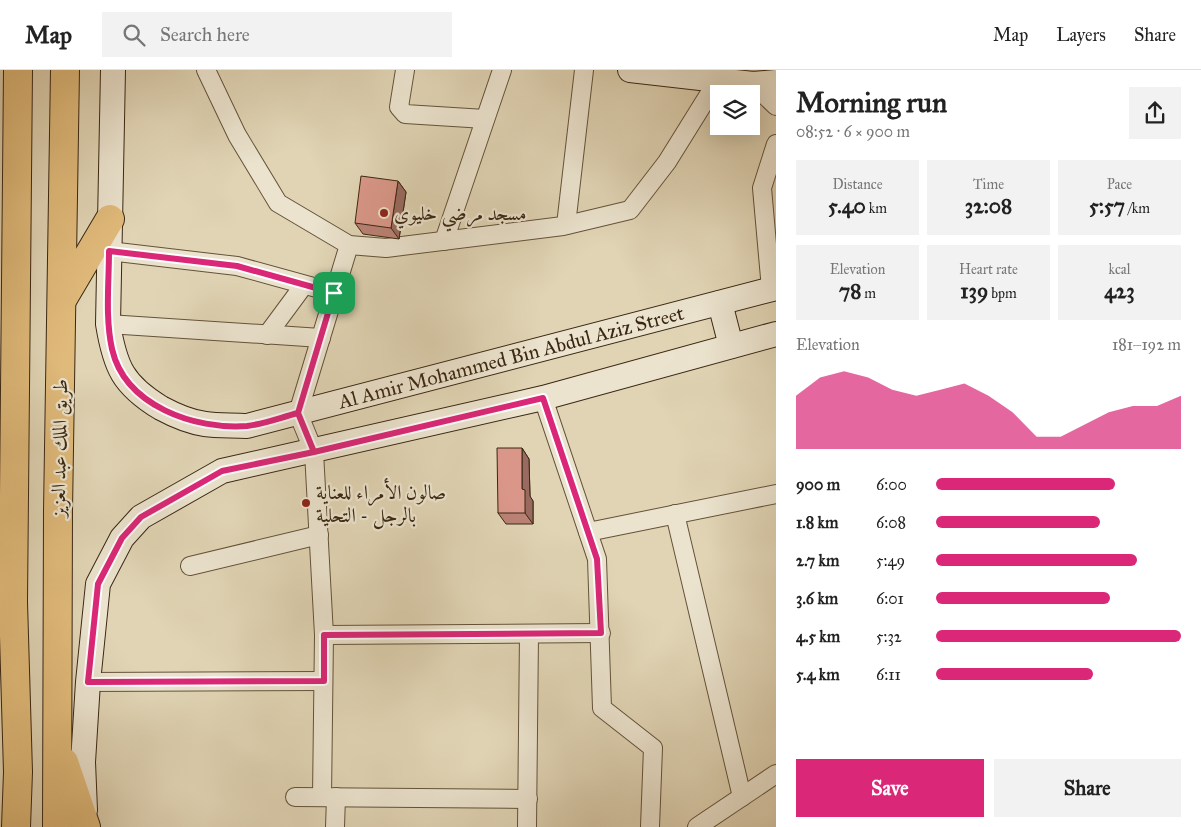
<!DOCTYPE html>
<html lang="en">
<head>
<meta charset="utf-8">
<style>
	:root { --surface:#fff; --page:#f2f2f2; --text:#222; --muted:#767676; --line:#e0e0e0; --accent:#db2777 }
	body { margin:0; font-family:"IM FELL Great Primer",Amiri,serif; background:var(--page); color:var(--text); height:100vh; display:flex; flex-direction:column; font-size:19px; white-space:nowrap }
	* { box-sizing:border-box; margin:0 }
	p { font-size:16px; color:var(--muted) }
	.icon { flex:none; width:28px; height:28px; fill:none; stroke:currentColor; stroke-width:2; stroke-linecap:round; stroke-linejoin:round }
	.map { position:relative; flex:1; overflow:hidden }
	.sheet { display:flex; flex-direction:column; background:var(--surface); width:425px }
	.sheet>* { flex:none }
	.buttons { position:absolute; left:710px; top:15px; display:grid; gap:10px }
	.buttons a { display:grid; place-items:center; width:50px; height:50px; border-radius:0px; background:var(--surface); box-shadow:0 5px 20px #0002; font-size:25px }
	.pin { position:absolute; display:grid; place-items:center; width:42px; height:42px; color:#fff; margin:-21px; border-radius:10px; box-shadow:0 2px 8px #0006 }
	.round { display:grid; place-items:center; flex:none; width:52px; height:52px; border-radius:0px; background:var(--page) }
	.headline { display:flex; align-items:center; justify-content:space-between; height:85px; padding:0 20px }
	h1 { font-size:28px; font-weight:700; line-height:38px }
	.metrics { display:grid; grid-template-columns:repeat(3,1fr); gap:8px; height:85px; padding:5px 20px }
	.metrics div { display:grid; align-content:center; border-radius:0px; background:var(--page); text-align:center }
	.metrics b { font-size:21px; font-weight:700 }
	.metrics small { font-size:14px; font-weight:400 }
	.metrics p { font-size:14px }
	.chart { height:140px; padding:10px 20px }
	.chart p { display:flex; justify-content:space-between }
	.chart svg { width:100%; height:90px; margin-top:5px; fill:var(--accent); opacity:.7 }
	.primary-button { display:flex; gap:10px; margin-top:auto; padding:10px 20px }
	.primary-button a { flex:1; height:58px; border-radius:0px; background:var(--accent); color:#fff; font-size:20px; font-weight:700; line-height:58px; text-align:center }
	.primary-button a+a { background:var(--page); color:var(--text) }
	ul { padding:0 20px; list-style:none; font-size:16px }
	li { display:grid; grid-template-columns:80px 60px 1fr; align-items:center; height:38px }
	li i { height:12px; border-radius:6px; background:var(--accent) }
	header { display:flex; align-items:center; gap:30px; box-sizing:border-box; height:70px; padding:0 25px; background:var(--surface); border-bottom:1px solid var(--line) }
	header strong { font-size:24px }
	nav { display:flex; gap:28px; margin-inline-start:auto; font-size:18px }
	.search { width:350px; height:45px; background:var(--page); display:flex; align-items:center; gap:12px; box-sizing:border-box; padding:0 18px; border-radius:0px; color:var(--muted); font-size:19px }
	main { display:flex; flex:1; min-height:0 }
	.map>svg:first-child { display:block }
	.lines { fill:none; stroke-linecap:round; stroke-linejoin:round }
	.street-casing { stroke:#64523a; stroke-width:20 }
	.secondary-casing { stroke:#3a2712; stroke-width:26 }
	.primary-casing { stroke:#3a2712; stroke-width:30 }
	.street { stroke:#ebe3ce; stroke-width:18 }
	.secondary { stroke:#ebe3ce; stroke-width:24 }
	.primary { stroke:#e0ba7a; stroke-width:28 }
	.wall { fill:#bb8276; stroke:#3a2712 }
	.shaded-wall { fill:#996a60; stroke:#3a2712 }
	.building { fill:#da9789; stroke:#3a2712 }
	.route-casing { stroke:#fff; stroke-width:10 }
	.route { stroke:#db2777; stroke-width:6 }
	.poi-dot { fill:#8f2418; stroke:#ebe3ce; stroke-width:2 }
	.labels { text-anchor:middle; stroke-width:4.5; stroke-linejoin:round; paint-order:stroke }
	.poi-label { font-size:20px; fill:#3a2712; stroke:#ebe3ce; text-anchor:start }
	.street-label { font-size:20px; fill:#3a2712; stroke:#ebe3ce }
</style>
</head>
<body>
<header>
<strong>Map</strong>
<div class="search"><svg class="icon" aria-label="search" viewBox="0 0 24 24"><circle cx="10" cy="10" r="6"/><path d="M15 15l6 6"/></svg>Search here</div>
<nav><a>Map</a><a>Layers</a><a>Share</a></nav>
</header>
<main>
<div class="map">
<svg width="776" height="757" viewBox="0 0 776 757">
	<rect width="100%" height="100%" fill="#e0d4b4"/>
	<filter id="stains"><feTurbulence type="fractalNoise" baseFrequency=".004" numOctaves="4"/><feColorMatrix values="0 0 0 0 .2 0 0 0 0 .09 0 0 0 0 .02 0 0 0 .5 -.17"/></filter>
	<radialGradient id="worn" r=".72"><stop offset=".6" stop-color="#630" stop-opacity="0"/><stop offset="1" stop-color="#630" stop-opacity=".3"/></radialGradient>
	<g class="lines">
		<defs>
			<g id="street">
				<path d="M206,0L237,65L278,133L349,175L386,178L563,156L630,140L667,92L718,10"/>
				<path d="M405,0L399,37L405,44L485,49"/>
				<path d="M753,14L776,36"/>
				<path d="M566,155L584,0"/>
				<path d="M444,171L502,0"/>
				<path d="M109,181L237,196L335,223"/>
				<path d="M771,219L762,118L776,74"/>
				<path d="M108,254L321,268"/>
				<path d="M267,265L304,215"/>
				<path d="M543,328L597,489L602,638L653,678L650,757"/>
				<path d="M675,444L742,727"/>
				<path d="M588,462L776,424"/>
				<path d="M190,496L319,465"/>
				<path d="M324,565L601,563"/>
				<path d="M88,612L323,611"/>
				<path d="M295,727L528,729"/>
				<path d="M322,727L324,565L314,382L298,343L349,175"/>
				<path d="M335,757L336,727"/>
				<path d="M527,757L529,564"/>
				<path d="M697,757L776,704"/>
			</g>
			<g id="secondary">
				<path id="s1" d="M113,0L108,254C115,297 123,315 161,338C174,345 190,352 205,354C218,356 233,355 247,356L776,218"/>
				<path d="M630,0L753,14L776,12"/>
				<path d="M720,233L731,276"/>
				<path d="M85,740L83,692L88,612L98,514L122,468L141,447L222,401L543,328L776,264"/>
			</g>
			<g id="primary">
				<path d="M62,230L110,149"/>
				<path d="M64,692L86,757"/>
				<path d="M16,757L18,702L13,532L18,0"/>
				<path d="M57,757L58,441L65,0"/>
			</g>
		</defs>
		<use href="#street" class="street-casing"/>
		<use href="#secondary" class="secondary-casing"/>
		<use href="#primary" class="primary-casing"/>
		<use href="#street" class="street"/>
		<use href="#secondary" class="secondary"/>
		<use href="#primary" class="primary"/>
	</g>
	<g class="wall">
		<path d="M398,111L406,122L399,169L363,164L355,153Z"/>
		<path d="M522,378L529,389L530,427L533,431V454H506L498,443Z"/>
	</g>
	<g class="shaded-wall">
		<path d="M398,111L406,122L399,169L391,158Z"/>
		<path d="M522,378L529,389L530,426L533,431V454L525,443L522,419Z"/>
	</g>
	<g class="building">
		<path d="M361,106L398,111L391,158L355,153Z"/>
		<path d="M497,378H522V419L525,420V443H498Z"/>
	</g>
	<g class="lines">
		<defs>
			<path id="route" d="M334,223L237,196L109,181C109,213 105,247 112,279C125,336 195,360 247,356C264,354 282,347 298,343L314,382L222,401L141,447L122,468L98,514L88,612L324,611V565L601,563L597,489L543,328L314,382L298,343L334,223"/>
		</defs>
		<use href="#route" class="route-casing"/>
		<use href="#route" class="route"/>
	</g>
	<g class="poi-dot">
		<circle cx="384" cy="143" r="5"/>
		<circle cx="306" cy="433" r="5"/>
	</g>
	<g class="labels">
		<g class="poi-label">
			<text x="394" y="150">مسجد مرضي خليوي</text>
			<text x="316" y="429">صالون الأمراء للعناية<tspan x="316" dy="23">بالرجل - التحلية</tspan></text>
		</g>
		<g class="street-label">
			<text dy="7" stroke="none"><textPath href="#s1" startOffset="720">Al Amir Mohammed Bin Abdul Aziz Street</textPath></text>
			<text transform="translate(59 378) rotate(-89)" y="7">طريق الملك عبد العزيز</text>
		</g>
	</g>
	<rect width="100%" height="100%" filter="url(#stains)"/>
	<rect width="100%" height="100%" fill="url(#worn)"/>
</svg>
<div class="buttons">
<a><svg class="icon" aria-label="layers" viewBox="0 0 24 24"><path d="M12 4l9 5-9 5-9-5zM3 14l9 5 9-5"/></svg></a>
</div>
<div class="pin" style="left:334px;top:223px;background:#1e9e55"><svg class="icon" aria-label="arrive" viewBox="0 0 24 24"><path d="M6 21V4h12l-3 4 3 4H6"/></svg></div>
</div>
<section class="sheet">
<div class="headline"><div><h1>Morning run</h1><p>08:52 · 6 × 900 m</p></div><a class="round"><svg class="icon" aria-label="share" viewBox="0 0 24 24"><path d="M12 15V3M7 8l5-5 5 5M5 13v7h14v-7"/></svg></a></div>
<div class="metrics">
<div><p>Distance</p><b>5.40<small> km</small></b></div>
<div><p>Time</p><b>32:08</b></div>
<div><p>Pace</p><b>5:57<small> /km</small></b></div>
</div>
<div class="metrics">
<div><p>Elevation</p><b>78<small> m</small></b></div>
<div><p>Heart rate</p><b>139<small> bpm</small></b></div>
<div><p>kcal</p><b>423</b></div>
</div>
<div class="chart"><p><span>Elevation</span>181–192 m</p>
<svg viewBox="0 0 160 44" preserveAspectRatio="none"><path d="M0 44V18L10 9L20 6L30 9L40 15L50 18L60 15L70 12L80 18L90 26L100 38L110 38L120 32L130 26L140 23L150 23L160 18V44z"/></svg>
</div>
<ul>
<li><b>900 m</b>6:00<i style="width:73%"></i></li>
<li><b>1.8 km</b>6:08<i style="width:67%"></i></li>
<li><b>2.7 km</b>5:49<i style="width:82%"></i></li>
<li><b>3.6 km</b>6:01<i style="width:71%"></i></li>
<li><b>4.5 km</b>5:32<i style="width:100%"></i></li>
<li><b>5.4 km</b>6:11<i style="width:64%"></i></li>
</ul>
<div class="primary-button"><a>Save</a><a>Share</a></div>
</section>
</main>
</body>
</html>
